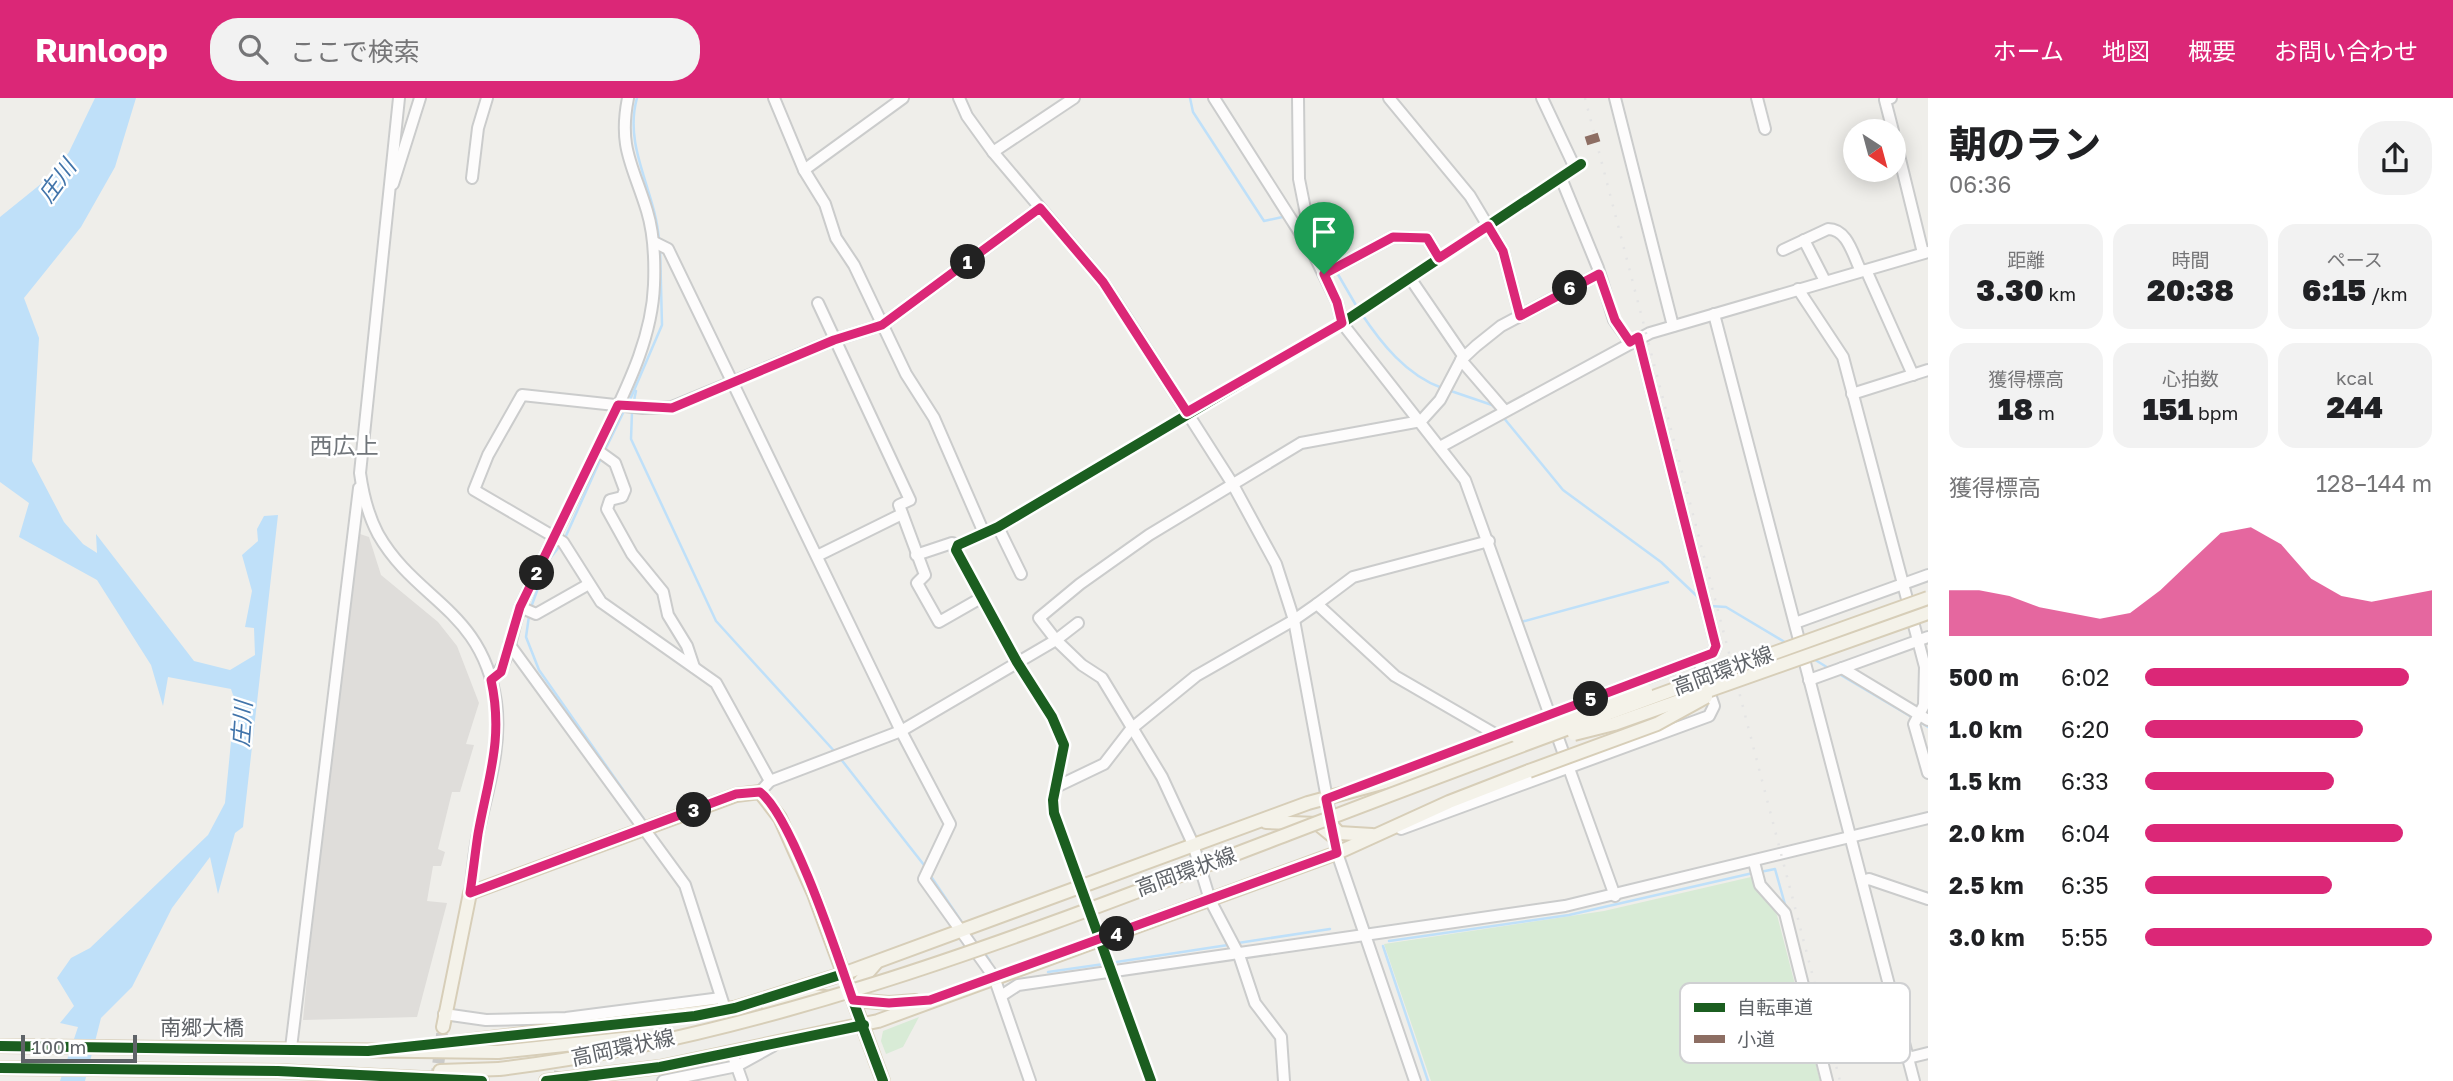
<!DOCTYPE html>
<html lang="ja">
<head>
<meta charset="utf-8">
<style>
	:root { --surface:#fff; --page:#f2f2f2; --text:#202124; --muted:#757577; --accent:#db2777 }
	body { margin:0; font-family:"Golos Text","Noto Sans JP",sans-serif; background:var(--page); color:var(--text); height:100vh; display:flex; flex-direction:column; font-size:26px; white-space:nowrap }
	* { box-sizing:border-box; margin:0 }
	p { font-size:23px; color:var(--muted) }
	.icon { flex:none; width:38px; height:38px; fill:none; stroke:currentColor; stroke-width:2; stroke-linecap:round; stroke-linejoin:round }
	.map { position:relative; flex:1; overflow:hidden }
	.sheet { display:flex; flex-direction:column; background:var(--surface); width:525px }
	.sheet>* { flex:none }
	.needle { width:46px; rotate:144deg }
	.tools { position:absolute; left:1843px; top:21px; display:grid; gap:14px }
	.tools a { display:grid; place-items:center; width:63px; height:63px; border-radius:50%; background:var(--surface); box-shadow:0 4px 18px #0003; font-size:35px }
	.scale { position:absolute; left:21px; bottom:18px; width:116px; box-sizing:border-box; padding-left:7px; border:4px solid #5f6368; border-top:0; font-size:19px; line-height:24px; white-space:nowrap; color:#5f6368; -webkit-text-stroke:5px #fff; paint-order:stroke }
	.pin { position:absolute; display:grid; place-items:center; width:60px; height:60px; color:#fff; margin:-72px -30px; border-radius:50% 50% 50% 0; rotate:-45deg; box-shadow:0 0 7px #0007 }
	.pin .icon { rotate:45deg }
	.km { position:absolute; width:35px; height:35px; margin:-18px; border-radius:50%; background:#222; color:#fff; font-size:19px; line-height:35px; text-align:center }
	.round { display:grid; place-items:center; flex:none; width:74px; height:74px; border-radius:28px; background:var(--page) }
	.overview { display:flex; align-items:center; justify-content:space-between; height:119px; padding:0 21px }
	h1 { font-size:38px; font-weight:800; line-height:52px }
	.metrics { display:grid; grid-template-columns:repeat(3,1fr); gap:10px; height:119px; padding:7px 21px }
	.metrics div { display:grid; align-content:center; border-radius:18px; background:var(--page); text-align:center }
	.metrics b { font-size:30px; font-weight:800 }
	.metrics small { font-size:19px; font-weight:400 }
	.metrics p { font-size:19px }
	.chart { height:196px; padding:14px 21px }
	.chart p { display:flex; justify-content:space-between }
	.chart svg { width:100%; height:126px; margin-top:7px; fill:var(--accent); opacity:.7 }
	ul { padding:0 21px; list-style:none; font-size:23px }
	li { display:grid; grid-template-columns:112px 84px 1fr; align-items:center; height:52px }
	li i { height:18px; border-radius:9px; background:var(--accent) }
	header { display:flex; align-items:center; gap:42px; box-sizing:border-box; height:98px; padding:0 35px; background:var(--accent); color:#fff }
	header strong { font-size:33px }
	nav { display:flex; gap:38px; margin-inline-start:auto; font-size:24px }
	.search { width:490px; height:63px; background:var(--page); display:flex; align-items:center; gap:18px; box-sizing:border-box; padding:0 24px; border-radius:28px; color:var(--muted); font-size:26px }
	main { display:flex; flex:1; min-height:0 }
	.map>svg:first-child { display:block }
	.industrial { fill:#dfddda }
	.green { fill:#d8ebd6 }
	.water { fill:#bfe0f9 }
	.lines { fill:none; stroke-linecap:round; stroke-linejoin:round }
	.stream { stroke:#bfe0f9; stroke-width:2.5 }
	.minor-tunnel { stroke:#cbcbca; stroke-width:10; stroke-dasharray:10 5; stroke-linecap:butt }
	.major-tunnel { stroke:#cbcbca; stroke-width:12; stroke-dasharray:12 6; stroke-linecap:butt }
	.minor-casing { stroke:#cbcccc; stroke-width:14 }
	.major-casing { stroke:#d7ceb8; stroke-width:16 }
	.minor { stroke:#fdfcfc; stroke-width:10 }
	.major { stroke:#f4f2e9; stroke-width:12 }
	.rail { stroke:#e4e4e4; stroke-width:2.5; stroke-dasharray:2 9; stroke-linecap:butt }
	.major-bridge-casing { stroke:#d7ceb8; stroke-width:16; stroke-linecap:butt }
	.major-bridge { stroke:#f4f2e9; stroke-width:12 }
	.quiet { stroke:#8d6e63; stroke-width:9; stroke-dasharray:18 9; stroke-linecap:butt }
	.cycleway-casing { stroke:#fff; stroke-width:15 }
	.cycleway { stroke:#1b5e20; stroke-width:10 }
	.route-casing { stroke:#fff; stroke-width:14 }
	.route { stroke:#db2777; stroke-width:9 }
	.labels { text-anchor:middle; stroke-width:5; stroke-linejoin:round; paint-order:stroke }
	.street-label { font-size:21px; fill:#5f6368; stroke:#fff }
	.water-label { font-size:23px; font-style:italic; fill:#4174aa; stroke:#fff }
	.neighbourhood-label { font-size:23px; fill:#70757a; stroke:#fff }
	.key { fill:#fff; stroke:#cfd0d2; stroke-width:2 }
	.key-label { font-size:19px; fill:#5f6368 }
</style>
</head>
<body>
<header>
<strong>Runloop</strong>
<div class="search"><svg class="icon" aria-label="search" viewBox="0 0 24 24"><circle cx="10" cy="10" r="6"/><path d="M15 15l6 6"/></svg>ここで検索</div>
<nav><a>ホーム</a><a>地図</a><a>概要</a><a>お問い合わせ</a></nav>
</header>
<main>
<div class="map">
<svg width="1928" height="983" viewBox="0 0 1928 983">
	<rect width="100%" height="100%" fill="#efeeea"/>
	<path class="industrial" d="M357,435L369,439L381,477L438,524L457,548L479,605L466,646L474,647L460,694H452L438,751L445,754L441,768H433L427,803L447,805L417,919L303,922L323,711Z"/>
	<g class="green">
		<path d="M1751,779L1777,817L1820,983H1431L1384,846L1604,813Z"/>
		<path d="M919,919L903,949L886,956L881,943L883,933Z"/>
	</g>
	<path class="water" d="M95,0H136L115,69L81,129L24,200L39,240L32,363L64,424L83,446L97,455L96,436L194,563L230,572L255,557L254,530L245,529L252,493L242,457L258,443L257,431L264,418L278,417L243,729L235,735L218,796L210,759L172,810L132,889L101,920L85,983H60L78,929L60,925L74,908L57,880L71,860L90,850L208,737L225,705L235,603L231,591L168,579L163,608L151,567L97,482L19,439L29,405L0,384V119L52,77L69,54Z"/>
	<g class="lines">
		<g class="stream">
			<path d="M637,0C623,50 656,93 659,143"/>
			<path d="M1190,0L1193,14L1264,123L1287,118"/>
			<path d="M1310,122L1320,128L1334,166"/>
			<path d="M1336,173L1357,209"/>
			<path d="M1361,215C1381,245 1406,277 1442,290"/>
			<path d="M1448,292L1492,307L1499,314"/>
			<path d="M629,304L662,227L660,149"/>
			<path d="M633,307L636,293"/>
			<path d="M632,314L631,341L716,523L836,655"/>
			<path d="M1503,319L1563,392L1661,464L1700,501"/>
			<path d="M604,354L624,313"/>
			<path d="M565,440L601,360"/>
			<path d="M1710,508L1726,509L1788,546"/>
			<path d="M530,512L548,463L562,445"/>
			<path d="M529,518L526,539L539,572L647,726"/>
			<path d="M1521,524L1668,484"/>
			<path d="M1812,560L1830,571"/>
			<path d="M1839,576L1915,621"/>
			<path d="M1920,624L1928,629"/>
			<path d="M840,660L924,767"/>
			<path d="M1760,774L1775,771L1786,810"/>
			<path d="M932,780L961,823"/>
			<path d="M1389,843L1569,817L1753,775"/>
			<path d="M1238,845L1330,831"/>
			<path d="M1383,848L1428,983"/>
			<path d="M983,853L990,863"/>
			<path d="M1110,865L1228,847"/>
			<path d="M1048,874L1104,866"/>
		</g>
		<path class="minor-tunnel" d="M558,983L565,926"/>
		<path class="major-tunnel" d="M436,983L443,929"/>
		<defs>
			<g id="minor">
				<path d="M399,0L360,375C363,397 368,417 378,436C416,503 482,511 496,604C502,648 488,689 479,731C474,752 473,774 470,795"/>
				<path d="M774,0L804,72L825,106L836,140L854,167L906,276L934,320L984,435"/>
				<path d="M959,0L967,18L993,54L1103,184L1128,222L1232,385L1276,466L1294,522L1337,755L1415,983"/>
				<path d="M1214,0L1314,157L1337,204L1342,225L1465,382L1615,798"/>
				<path d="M1298,0L1299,81L1313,151"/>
				<path d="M1389,0L1470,98L1503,153L1520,218"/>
				<path d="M1542,0L1575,70"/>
				<path d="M1615,0L1673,228"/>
				<path d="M1757,0L1765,31"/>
				<path d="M1891,0L1885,2L1893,33"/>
				<path d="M1894,37L1923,155"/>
				<path d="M993,54L1074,0"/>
				<path d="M804,72L903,0"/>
				<path d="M472,80L478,30L487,0"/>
				<path d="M1561,80L1598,170L1614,222L1630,244"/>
				<path d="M393,86L420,0"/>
				<path d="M1804,142L1825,183"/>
				<path d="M654,144L668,151L901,633L950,726L924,781L994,879L1030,983"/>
				<path d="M1783,152L1828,131C1848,131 1853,158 1861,173"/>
				<path d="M1866,172L1913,277"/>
				<path d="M1324,176L1393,139L1427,140L1439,160"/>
				<path d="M1410,180L1464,259"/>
				<path d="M1798,191L1843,259L1925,569L1924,607L1914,626L1928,675"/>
				<path d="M818,205L910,402L899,407L925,477L917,485L939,524L981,500"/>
				<path d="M1714,216L1914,983"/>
				<path d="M1461,262L1505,313"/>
				<path d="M1852,296L1928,272"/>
				<path d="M1440,349L1650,235L1928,154"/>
				<path d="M597,352L615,365L625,392L622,399L610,402L607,411L632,456L663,494L668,517L687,548L694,569"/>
				<path d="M998,429L1021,476"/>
				<path d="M916,457L952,445L958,447"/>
				<path d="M817,458L902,416"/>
				<path d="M1317,506L1353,479L1489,443"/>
				<path d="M520,509L536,516L589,486"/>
				<path d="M1795,525L1928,477"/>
				<path d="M509,546L685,787L725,911"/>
				<path d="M1842,570L1928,622"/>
				<path d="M491,582C512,565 511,529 522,505C548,450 576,396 602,342C625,293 652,242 654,187C655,162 654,136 647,113C633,67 618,50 628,0"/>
				<path d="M1809,582L1928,539"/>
				<path d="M770,683L716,585L601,504L563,444L474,392L488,357L522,297L643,310L672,309L834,242L882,227L1040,110"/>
				<path d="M1375,683L1713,555L1716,548L1638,239"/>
				<path d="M1056,689L1104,666L1131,631L1196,578L1294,522L1317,506L1395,578L1495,636"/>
				<path d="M760,694L770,683L901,633L1056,542L1078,525"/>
				<path d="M1401,731L1709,618L1714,608L1698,561"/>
				<path d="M1754,764L1760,787L1785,815L1827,983"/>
				<path d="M1863,783L1869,781L1928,801"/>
				<path d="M1001,898L1018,887L1565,808L1928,720"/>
				<path d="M444,916L486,922L566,920L721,900"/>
				<path d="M291,950L359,390"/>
				<path d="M732,955L742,983"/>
				<path d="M1908,960L1928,955"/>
				<path d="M663,983L737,968L773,948"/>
				<path d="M1151,983L1054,715L1053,702L1064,647L1052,619L1017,564L956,452L958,447L998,429L1342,225L1581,66"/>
				<path d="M1284,983L1281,939L1255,905L1239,857L1210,802L1193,746L1162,679L1102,580L1082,567L1056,542L1039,520L1080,486L1149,437L1301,345L1421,323L1440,302L1461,262L1476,248L1501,228L1599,176"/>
			</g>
			<g id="major">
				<path d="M1266,724L1318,726L1334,739"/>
				<path d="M1331,727L1339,735L1372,737"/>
				<path d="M851,894L876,865"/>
				<path d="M854,902L889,905L915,903"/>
				<path d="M768,907L806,898L825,899"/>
				<path d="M735,910L843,876L1308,705L1426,673L1517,639"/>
				<path d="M443,929L470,795L736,697L760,694L780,720L814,796L883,983"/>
				<path d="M434,947L743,909"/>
				<path d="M0,948L498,954"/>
				<path d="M0,970L278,973L482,983"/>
				<path d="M440,973L499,971"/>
				<path d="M546,983L660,969L878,923L1337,755L1449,704L1529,673"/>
			</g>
		</defs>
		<use href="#minor" class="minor-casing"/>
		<use href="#major" class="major-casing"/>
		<use href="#minor" class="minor"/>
		<use href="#major" class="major"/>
		<path class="rail" d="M1585,0L1840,983"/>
		<defs>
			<g id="major-bridge">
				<path d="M1574,636L1614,626L1928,515"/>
				<path d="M1517,639L1646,593"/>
				<path d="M1529,673L1657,626L1706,599"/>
				<path d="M498,954L641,939"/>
				<path d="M499,971C772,938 1033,833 1288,736C1501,654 1714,576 1928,500"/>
			</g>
		</defs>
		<use href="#major-bridge" class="major-bridge-casing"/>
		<use href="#major-bridge" class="major-bridge"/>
		<path class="quiet" d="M1586,43L1599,39"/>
		<defs>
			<g id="cycleway">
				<path d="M0,948L368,953L695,918L735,910L843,876L883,983"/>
				<path d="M0,970L278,973L482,983"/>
				<path d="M546,983L660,969L864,927"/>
				<path d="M1151,983L1054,715L1053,702L1064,647L1052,619L1017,564L956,452L958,447L998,429L1342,225L1581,66"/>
			</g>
		</defs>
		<use href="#cycleway" class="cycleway-casing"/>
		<use href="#cycleway" class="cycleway"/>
	</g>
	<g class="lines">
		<defs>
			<path id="route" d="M1040,110L1103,184L1187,314L1342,225L1337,204L1324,176L1393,139L1427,140L1439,160L1488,128L1503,153L1520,218L1599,176L1615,222L1630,244L1638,239L1716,548L1713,555L1326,701L1337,755L930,902L889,905L853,902C838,859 792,718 760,694L736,696L470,795C473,775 475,756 478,736C488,680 504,641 491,582L501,574L520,509L618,307L672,310L834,242L882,227Z"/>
		</defs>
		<use href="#route" class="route-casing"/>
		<use href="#route" class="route"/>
	</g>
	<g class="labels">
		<g class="street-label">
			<text transform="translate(1723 573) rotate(-20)" y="7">高岡環状線</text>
			<text transform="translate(1186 774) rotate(-20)" y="7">高岡環状線</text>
			<text x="202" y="937">南郷大橋</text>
			<text transform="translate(623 950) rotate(-12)" y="7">高岡環状線</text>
		</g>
		<g class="water-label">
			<text transform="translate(57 83) rotate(-54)" y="8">庄川</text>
			<text transform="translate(242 626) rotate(-86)" y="8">庄川</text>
		</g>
		<g class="neighbourhood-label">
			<text x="344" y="356">西広上</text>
		</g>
	</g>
	<rect x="1680" y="885" width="230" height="80" rx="10" class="key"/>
	<rect x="1694" y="905" width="31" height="9" fill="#1b5e20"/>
	<rect x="1694" y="937" width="31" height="8" fill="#8d6e63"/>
	<g class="key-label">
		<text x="1737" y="916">自転車道</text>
		<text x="1737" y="948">小道</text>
	</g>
</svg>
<div class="tools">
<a><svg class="needle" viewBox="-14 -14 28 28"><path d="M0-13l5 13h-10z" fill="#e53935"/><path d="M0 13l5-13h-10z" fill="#757577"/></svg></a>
</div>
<div class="scale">100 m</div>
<div class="pin" style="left:1324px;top:176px;background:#1e9e55"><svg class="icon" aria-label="arrive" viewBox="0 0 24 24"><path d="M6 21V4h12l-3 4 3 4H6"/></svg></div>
<b class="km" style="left:968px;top:164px">1</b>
<b class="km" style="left:537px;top:475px">2</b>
<b class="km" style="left:694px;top:712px">3</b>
<b class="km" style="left:1117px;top:836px">4</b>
<b class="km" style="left:1591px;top:601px">5</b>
<b class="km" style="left:1570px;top:190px">6</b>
</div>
<section class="sheet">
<div class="overview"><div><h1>朝のラン</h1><p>06:36</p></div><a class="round"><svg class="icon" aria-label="share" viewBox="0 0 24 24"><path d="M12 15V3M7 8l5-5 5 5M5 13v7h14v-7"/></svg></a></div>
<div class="metrics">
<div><p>距離</p><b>3.30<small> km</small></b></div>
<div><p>時間</p><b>20:38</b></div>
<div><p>ペース</p><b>6:15<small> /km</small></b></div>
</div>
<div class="metrics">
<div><p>獲得標高</p><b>18<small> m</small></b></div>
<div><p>心拍数</p><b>151<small> bpm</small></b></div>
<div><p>kcal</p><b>244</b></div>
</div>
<div class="chart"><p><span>獲得標高</span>128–144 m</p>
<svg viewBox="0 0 160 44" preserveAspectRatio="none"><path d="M0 44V28L10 28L20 30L30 34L40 36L50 38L60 36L70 28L80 18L90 8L100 6L110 12L120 24L130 30L140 32L150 30L160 28V44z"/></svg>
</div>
<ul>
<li><b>500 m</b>6:02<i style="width:92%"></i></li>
<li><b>1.0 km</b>6:20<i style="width:76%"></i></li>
<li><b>1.5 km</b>6:33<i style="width:66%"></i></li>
<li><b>2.0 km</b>6:04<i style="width:90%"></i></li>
<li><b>2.5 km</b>6:35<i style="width:65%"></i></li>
<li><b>3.0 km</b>5:55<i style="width:100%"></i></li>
</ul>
</section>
</main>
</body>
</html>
